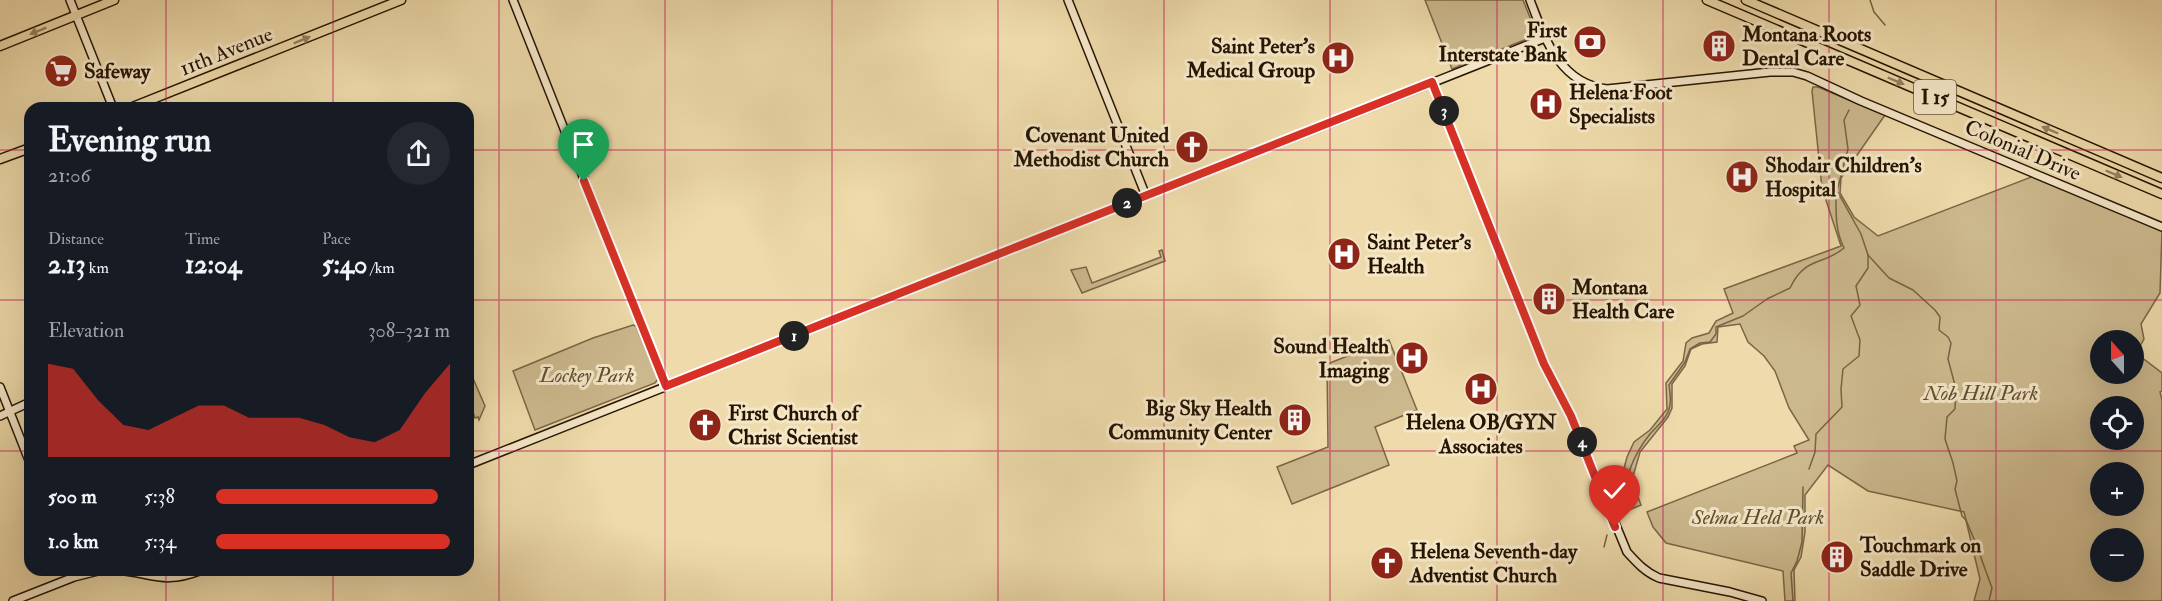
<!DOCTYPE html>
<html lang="en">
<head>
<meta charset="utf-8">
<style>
	:root { --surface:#171b24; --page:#242831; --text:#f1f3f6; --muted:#9ea1a6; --accent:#d93025 }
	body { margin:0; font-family:"IM FELL Double Pica",serif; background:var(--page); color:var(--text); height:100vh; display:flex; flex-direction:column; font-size:22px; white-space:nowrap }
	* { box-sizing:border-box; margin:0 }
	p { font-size:20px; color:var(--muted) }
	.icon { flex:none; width:33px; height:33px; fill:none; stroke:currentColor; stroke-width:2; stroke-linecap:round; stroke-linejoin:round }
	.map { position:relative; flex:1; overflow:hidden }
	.panel { position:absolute; left:24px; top:102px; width:450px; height:474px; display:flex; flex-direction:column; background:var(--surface); border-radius:18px; box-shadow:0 6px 24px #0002 }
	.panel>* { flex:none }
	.needle { width:39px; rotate:339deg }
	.buttons { position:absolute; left:2090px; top:330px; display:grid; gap:12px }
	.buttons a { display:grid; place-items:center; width:54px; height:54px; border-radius:50%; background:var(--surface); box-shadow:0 6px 24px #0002; font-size:30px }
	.pin { position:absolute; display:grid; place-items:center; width:51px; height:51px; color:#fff; margin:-62px -26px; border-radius:50% 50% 50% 0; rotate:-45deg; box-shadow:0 0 6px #0007 }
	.pin .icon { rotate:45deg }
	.km { position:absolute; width:30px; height:30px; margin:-15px; border-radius:50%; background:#222; color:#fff; font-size:16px; line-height:30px; text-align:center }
	.round { display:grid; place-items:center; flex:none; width:63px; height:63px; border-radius:32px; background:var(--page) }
	.head { display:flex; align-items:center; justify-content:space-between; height:102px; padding:0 24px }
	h1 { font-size:33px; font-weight:700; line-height:45px }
	.metrics { display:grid; grid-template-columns:repeat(3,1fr); gap:9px; height:102px; padding:6px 24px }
	.metrics div { display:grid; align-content:center }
	.metrics b { font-size:26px; font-weight:700 }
	.metrics small { font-size:16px; font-weight:400 }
	.metrics p { font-size:16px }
	.chart { height:168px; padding:12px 24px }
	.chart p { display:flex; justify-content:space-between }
	.chart svg { width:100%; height:108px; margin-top:6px; fill:var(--accent); opacity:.7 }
	ul { padding:0 24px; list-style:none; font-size:20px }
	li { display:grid; grid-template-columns:96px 72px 1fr; align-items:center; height:45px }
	li i { height:15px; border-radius:8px; background:var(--accent) }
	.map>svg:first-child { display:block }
	.green { fill:#ccb88d; stroke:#796646; stroke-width:1.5; fill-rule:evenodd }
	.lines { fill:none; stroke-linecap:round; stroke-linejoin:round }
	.stream { stroke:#756343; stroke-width:1.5 }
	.secondary-casing { stroke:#261400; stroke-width:10 }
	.highway-casing { stroke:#261400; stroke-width:11 }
	.secondary { stroke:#f4e7c8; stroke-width:7 }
	.highway { stroke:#eedaaa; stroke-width:8 }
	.oneway { fill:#94815e }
	.route-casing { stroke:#fff; stroke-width:12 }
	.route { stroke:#d93025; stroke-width:8 }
	.grid { fill:none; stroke:#c2185b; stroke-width:1.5; stroke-opacity:0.55 }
	.labels { text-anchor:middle; stroke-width:6; stroke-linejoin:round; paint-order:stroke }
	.shield { fill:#f4e7c8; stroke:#64533c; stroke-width:1.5 }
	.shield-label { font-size:20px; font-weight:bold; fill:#261400 }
	.poi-label { font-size:21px; font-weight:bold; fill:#261400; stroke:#f4e7c8; text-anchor:start }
	.street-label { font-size:21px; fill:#261400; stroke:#f4e7c8 }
	.park-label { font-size:21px; font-style:italic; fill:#604d31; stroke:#f4e7c8 }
</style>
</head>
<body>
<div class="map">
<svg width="2162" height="601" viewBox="0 0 2162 601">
	<rect width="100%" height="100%" fill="#eedaaa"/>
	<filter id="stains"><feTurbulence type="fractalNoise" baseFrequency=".00333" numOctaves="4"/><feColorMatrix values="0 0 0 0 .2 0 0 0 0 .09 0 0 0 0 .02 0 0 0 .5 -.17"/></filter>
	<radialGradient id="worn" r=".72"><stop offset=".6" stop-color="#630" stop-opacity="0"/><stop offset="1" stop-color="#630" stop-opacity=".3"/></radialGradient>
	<g class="green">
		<path d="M1425,0H1523L1537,35L1452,69Z"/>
		<path d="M1813,87H1818L1885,115L1841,178L1840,193L1854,217L1878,236L2034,176L2162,231L2160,293L2141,324L2144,339L2136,353L2162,373V391L2160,392L2162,400V601H1974L1980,579L1964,512L1868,491L1828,465L1805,495V532L1801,557L1794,570L1795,601H1785L1783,571L1666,543L1653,527L1647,512L1797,453L1794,446L1809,440L1789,408L1775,371L1764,356L1748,342L1740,324L1718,327L1717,342L1702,344L1691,349L1685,366L1672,384V408L1668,417L1640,452L1632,480L1641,505L1615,516L1608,497L1622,491L1623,472L1627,457L1634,442L1650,430L1667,409L1666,383L1683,361L1686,343L1692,338L1709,333L1716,321L1733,313L1724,289L1841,246L1822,188L1812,91ZM2100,340H2133V374H2100ZM2100,406H2133V440H2100ZM2100,472H2133V506H2100ZM2100,538H2133V572H2100Z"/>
		<path d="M1162,250L1165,261L1082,293L1071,270L1086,267L1092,283L1161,257L1159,251Z"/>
		<path d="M633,325L636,326L658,379L655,383L535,430L513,371L593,338Z"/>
		<path d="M1389,340L1417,410L1375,427L1389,465L1292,504L1277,467L1328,447L1327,364Z"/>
		<path d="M468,373L472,376L485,406L479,420L478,417L475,418L473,412L468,409Z"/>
	</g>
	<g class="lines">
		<g class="stream">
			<path d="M1870,0L1874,12L1885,25"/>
			<path d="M1849,110L1844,120L1848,149L1837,191L1861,234L1868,255L1889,278L1913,290L1935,310L1940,317L1939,330L1948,337L1951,343L1948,359L1956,389L1955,409L1947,417L1945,439L1953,463L1957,481L1955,489L1962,516L1966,520L1976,544L1992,588L1989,601"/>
			<path d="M1809,469L1815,452L1816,434L1842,407L1841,389L1843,369L1859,356L1860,340L1851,316L1860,305L1856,286L1868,268V255"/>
			<path d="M1628,502C1620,481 1637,450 1650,434C1656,427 1665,420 1668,412C1672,403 1670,394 1669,385L1685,362L1690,349L1700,343L1710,342L1716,334V327L1743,316L1767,299L1790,288C1805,256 1823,266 1844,248C1835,230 1836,213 1836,193"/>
			<path d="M1604,547L1607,535"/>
			<path d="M1793,601L1791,573L1797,561L1802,542L1803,487"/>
		</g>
		<defs>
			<g id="secondary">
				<path d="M70,0L113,108"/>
				<path d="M513,0L666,386"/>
				<path d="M1068,0L1146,196"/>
				<path d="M1530,0C1545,39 1559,83 1607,89L1770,72H1793L1807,76L1861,101L2162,227"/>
				<path d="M1432,82L1544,365L1571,416L1627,552C1637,563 1645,572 1659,578L1730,592L1762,601"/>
				<path d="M0,387L30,463"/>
				<path d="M0,416L30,402"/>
				<path d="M468,465L1545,38"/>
				<path d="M118,570C155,574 163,585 202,570"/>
				<path d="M13,601L74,577L102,570"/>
			</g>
			<g id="highway">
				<path d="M1707,0L2162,194"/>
				<path d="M1746,0L2162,178"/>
				<path d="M0,46L114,0"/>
				<path d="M130,108L401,0"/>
				<path d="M0,159L30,148"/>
			</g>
		</defs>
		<use href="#secondary" class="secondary-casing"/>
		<use href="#highway" class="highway-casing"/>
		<use href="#secondary" class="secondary"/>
		<use href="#highway" class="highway"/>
	</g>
	<defs><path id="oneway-solid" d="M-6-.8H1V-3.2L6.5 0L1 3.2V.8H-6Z" transform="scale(1.5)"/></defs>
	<g class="oneway">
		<use href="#oneway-solid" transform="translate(38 31) rotate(158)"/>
		<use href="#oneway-solid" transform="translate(302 40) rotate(-22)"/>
		<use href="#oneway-solid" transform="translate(1896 81) rotate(23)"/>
		<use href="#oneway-solid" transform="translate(2050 130) rotate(-157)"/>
		<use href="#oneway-solid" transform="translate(2114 174) rotate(23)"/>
	</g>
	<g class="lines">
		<defs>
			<path id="route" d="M584,181L666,386L1432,82L1544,364L1571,416L1615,527"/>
		</defs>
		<use href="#route" class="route-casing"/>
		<use href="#route" class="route"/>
	</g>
	<path class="grid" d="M166,0V108M333,0V108M499,0V601M665,0V601M832,0V601M998,0V601M1164,0V601M1330,0V601M1497,0V601M1663,0V601M1829,0V601M1996,0V601M0,150H30M468,150H2162M0,300H30M468,300H2162M0,451H30M468,451H2162M166,570V601M333,570V601"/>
	<defs>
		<symbol id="bank-disc" viewBox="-11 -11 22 22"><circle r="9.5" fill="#8f2418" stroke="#f4e7c8"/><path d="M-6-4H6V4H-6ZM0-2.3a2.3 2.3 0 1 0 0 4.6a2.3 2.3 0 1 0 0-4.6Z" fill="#fff"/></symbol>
		<symbol id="building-disc" viewBox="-11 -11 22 22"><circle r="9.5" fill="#8f2418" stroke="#f4e7c8"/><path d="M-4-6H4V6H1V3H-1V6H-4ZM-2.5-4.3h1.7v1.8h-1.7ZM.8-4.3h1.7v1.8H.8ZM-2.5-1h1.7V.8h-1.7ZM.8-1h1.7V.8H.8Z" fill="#fff"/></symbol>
		<symbol id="hospital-disc" viewBox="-11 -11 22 22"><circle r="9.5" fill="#8f2418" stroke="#f4e7c8"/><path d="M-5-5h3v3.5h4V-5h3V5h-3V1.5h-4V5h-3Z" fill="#fff"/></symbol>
		<symbol id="supermarket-disc" viewBox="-11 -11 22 22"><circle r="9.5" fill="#8f2418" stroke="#f4e7c8"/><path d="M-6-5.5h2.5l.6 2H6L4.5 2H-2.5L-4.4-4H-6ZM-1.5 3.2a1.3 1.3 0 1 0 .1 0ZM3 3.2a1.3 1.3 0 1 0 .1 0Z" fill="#fff"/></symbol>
		<symbol id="church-disc" viewBox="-11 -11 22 22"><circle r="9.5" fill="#8f2418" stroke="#f4e7c8"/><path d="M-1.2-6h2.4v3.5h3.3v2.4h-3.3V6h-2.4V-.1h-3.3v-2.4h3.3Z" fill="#fff"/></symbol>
	</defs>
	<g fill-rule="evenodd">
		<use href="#bank-disc" x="1571" y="23" width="38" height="38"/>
		<use href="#building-disc" x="1700" y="27" width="38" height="38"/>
		<use href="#hospital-disc" x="1319" y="39" width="38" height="38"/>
		<use href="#supermarket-disc" x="42" y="52" width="38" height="38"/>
		<use href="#hospital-disc" x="1527" y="85" width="38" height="38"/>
		<use href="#church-disc" x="1173" y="128" width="38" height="38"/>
		<use href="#hospital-disc" x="1723" y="158" width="38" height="38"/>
		<use href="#hospital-disc" x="1325" y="235" width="38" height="38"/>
		<use href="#building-disc" x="1530" y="280" width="38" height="38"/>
		<use href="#hospital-disc" x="1393" y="339" width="38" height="38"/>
		<use href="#hospital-disc" x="1462" y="370" width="38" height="38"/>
		<use href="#building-disc" x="1276" y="401" width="38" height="38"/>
		<use href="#church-disc" x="686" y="406" width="38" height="38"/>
		<use href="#building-disc" x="1818" y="538" width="38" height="38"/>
		<use href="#church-disc" x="1368" y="544" width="38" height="38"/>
	</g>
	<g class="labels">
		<rect class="shield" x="1914" y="80" width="42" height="34" rx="4.5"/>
		<g class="shield-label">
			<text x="1935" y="104">I 15</text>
		</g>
		<g class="poi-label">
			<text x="1567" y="37" text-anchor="end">First<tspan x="1567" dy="24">Interstate Bank</tspan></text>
			<text x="1742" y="41">Montana Roots<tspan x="1742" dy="24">Dental Care</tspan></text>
			<text x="1315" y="53" text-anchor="end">Saint Peter's<tspan x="1315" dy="24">Medical Group</tspan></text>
			<text x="84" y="78">Safeway</text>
			<text x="1569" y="99">Helena Foot<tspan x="1569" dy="24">Specialists</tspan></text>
			<text x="1169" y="142" text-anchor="end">Covenant United<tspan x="1169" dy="24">Methodist Church</tspan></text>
			<text x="1765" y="172">Shodair Children's<tspan x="1765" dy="24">Hospital</tspan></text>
			<text x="1367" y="249">Saint Peter's<tspan x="1367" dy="24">Health</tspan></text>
			<text x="1572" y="294">Montana<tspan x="1572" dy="24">Health Care</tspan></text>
			<text x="1389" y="353" text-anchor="end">Sound Health<tspan x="1389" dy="24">Imaging</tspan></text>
			<text x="1272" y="415" text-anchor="end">Big Sky Health<tspan x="1272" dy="24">Community Center</tspan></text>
			<text x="728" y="420">First Church of<tspan x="728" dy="24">Christ Scientist</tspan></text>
			<text x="1481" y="429" text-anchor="middle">Helena OB/GYN<tspan x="1481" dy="24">Associates</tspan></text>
			<text x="1860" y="552">Touchmark on<tspan x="1860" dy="24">Saddle Drive</tspan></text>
			<text x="1410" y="558">Helena Seventh-day<tspan x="1410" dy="24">Adventist Church</tspan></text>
		</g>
		<g class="street-label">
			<text transform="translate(226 51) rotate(-22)" y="7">11th Avenue</text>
			<text transform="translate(2023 150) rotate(23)" y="7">Colonial Drive</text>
		</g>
		<g class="park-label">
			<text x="587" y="382">Lockey Park</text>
			<text x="1981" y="400">Nob Hill Park</text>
			<text x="1758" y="524">Selma Held Park</text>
		</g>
	</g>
	<rect width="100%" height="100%" filter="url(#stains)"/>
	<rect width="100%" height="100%" fill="url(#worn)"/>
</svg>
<div class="buttons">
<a><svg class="needle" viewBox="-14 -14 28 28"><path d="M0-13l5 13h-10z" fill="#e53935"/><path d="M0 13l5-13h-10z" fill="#9ea1a6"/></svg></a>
<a><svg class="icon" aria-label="locate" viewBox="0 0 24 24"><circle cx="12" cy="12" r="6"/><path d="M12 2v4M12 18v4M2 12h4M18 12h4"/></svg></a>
<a>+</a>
<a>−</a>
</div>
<div class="pin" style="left:584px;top:181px;background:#1e9e55"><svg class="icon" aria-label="arrive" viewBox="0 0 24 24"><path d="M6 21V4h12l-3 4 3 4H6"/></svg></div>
<div class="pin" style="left:1615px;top:527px;background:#d93025"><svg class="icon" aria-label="check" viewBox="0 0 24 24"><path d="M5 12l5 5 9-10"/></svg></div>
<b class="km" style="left:794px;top:336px">1</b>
<b class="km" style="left:1127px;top:203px">2</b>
<b class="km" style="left:1444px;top:111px">3</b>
<b class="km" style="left:1582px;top:442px">4</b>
<section class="panel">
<div class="head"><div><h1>Evening run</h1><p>21:06</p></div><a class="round"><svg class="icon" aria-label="share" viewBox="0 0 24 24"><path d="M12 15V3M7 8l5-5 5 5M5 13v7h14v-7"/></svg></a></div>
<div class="metrics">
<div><p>Distance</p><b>2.13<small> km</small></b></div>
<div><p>Time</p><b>12:04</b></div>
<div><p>Pace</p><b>5:40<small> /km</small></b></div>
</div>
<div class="chart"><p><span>Elevation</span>308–321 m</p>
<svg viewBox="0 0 160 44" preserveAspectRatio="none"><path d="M0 44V6L10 8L20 21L30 31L40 33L50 28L60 23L70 23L80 28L90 28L100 28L110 31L120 36L130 38L140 33L150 18L160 6V44z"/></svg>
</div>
<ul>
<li><b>500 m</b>5:38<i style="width:95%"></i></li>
<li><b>1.0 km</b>5:34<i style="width:100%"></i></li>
</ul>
</section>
</div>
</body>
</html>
